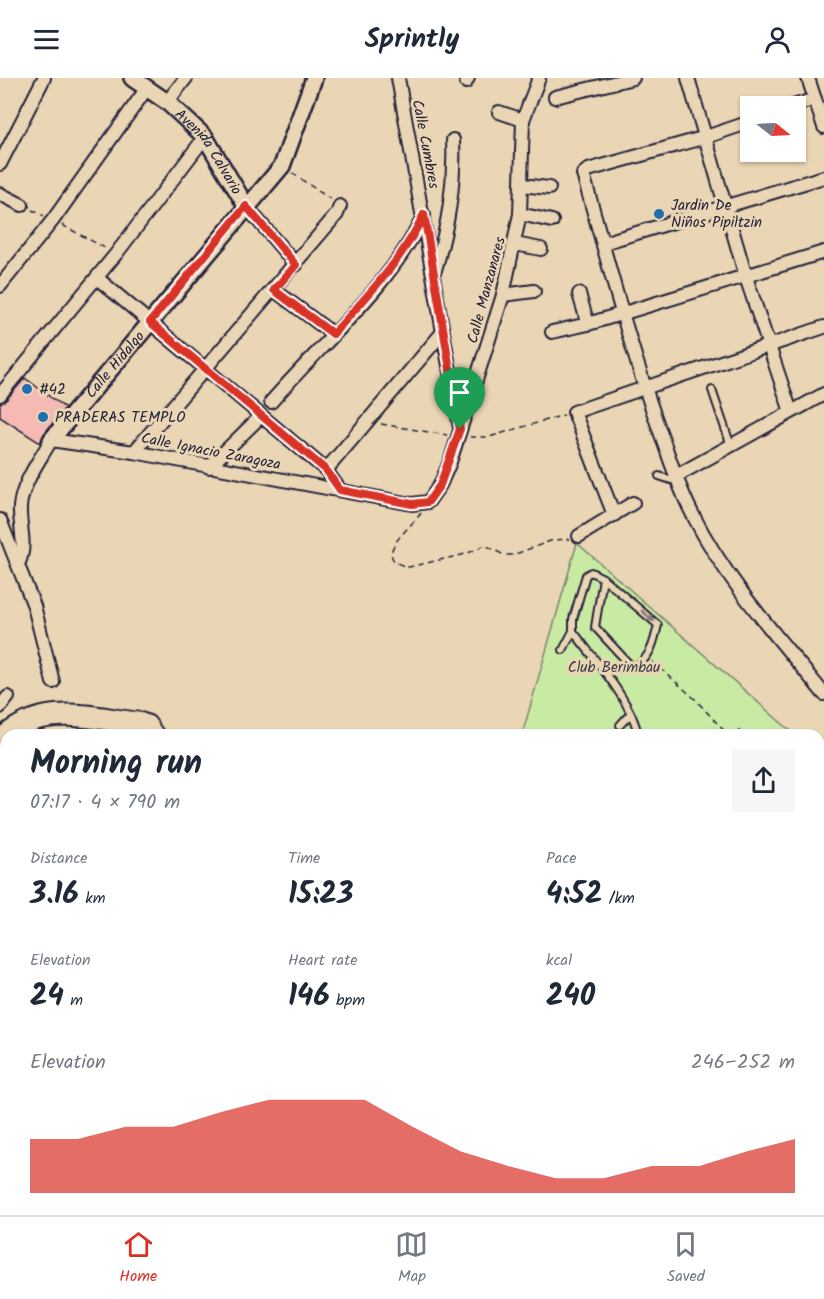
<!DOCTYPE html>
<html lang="en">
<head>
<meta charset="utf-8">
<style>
	:root { --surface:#fff; --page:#f6f6f7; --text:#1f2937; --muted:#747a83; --line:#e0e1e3; --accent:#d93025 }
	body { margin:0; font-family:Kalam,sans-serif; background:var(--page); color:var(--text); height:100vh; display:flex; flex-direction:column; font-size:22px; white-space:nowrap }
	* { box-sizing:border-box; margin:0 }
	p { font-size:20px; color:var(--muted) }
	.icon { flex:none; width:33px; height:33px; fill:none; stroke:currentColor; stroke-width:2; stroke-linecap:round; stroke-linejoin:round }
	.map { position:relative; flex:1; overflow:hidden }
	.side { position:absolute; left:0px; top:651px; width:825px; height:486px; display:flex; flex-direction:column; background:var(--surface); border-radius:18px 18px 0 0; box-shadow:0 2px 4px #0004 }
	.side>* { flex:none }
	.needle { width:39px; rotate:108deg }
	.tools { position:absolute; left:740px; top:18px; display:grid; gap:12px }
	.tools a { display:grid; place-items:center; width:66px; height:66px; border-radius:0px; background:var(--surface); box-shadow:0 2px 4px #0004; font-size:30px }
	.pin { position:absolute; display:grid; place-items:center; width:51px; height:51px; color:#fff; margin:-62px -26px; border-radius:50% 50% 50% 0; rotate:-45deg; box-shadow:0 0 6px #0007 }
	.pin .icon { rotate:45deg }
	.round { display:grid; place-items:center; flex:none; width:63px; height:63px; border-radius:0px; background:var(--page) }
	.summary { display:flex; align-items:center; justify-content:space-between; height:102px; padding:0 30px }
	h1 { font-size:33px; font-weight:700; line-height:45px }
	.figures { display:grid; grid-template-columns:repeat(3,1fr); gap:9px; height:102px; padding:6px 30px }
	.figures div { display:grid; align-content:center }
	.figures b { font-size:30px; font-weight:700 }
	.figures small { font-size:16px; font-weight:400 }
	.figures p { font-size:16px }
	.chart { height:168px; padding:12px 30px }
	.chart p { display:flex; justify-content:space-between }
	.chart svg { width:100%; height:108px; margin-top:6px; fill:var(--accent); opacity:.7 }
	header { display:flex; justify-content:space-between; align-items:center; height:78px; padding:0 30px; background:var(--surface); font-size:27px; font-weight:700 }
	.menu { display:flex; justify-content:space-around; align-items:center; height:84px; border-top:2px solid var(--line); background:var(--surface); font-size:16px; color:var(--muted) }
	.menu a { display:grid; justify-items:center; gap:3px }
	.menu .current { color:var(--accent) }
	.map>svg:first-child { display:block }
	.green { fill:#c9eaa3; stroke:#76866f; stroke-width:1.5 }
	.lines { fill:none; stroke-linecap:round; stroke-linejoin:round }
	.stream { stroke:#6e8eb1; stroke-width:3 }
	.building { fill:#f5bab3; stroke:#22223b; stroke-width:1.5 }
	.service-casing { stroke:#22223b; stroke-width:10 }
	.minor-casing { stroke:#22223b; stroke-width:16 }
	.tertiary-casing { stroke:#22223b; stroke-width:20 }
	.path { stroke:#22223b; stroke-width:1.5; stroke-dasharray:6 4.5; stroke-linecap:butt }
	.service { stroke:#ead5b4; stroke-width:6 }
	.minor { stroke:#ead5b4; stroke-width:12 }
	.tertiary { stroke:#ead5b4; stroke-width:15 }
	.oneway { fill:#867c78 }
	.route-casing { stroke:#fff; stroke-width:12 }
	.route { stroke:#d93025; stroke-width:8 }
	.poi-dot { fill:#1f6fb2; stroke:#ead5b4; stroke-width:2 }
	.labels { text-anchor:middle; stroke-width:6; stroke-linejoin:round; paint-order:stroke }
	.street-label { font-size:15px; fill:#22223b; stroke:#ead5b4 }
	.poi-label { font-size:15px; fill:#22223b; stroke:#ead5b4; text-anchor:start }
	.park-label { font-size:15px; fill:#3b404b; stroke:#ead5b4 }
</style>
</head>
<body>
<header><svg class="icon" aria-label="menu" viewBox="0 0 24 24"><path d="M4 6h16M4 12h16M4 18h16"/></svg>Sprintly<svg class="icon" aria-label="person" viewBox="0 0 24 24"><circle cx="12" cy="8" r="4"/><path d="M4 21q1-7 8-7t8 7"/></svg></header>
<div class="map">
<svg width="824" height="1137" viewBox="0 0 824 1137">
	<rect width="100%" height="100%" fill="#ead5b4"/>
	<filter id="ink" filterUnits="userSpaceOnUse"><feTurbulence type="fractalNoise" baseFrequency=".0167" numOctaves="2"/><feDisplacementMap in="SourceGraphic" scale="12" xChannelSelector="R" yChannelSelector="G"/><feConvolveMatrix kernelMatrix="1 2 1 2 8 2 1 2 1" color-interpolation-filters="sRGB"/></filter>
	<g filter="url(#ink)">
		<g class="green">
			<path d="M577,465L795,657H522Z"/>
			<path d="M819,679L824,683V936L819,941Z"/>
			<path d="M451,1131H552L553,1137H452Z"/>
		</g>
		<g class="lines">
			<path class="stream" d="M518,1131L519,1137"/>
		</g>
		<path class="building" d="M25,300L65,330L44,356L40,365L0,339V325L6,322Z"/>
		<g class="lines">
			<defs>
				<g id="service">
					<path d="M712,312L731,368"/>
					<path d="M659,398L671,402L676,398"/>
					<path d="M603,500L595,549L630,587L636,589C651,578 654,564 658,547L603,500L591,494L586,497L573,541V553C593,580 632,623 638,657"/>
					<path d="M563,572L573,553"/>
					<path d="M620,647L630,636"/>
					<path d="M819,960L824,956"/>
					<path d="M819,968L824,975"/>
					<path d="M819,992L824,988"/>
					<path d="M819,1009L824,1017"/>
					<path d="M819,1111L824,1108"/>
					<path d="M819,1122L824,1119"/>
				</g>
				<g id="minor">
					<path d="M398,0L460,350"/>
					<path d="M688,0L746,199L791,334"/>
					<path d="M808,0L824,49"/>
					<path d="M466,4L468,0"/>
					<path d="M555,19L633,0"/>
					<path d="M167,24L186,0"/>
					<path d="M793,28L815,21"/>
					<path d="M499,34L523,42"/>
					<path d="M750,44L706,59L588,92L583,96C607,180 629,266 658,348C669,378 678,409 693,437C726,503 778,559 824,616"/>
					<path d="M0,86L44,0"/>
					<path d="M521,107L549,110"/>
					<path d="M0,116L22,127"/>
					<path d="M246,128L296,187"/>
					<path d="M520,136L552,143"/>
					<path d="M603,165L824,99"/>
					<path d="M515,166L541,171"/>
					<path d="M435,192C448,148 455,108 453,62"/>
					<path d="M97,200L326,392L340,412"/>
					<path d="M0,208L53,142L147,10"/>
					<path d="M274,212L333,256"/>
					<path d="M579,216L588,246"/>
					<path d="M503,217L534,213"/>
					<path d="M552,254L588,246L824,174"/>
					<path d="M0,317L116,176L205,59"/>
					<path d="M271,324C322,265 391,208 424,137"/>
					<path d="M134,374L337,136L340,128"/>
					<path d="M209,389L261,338"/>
					<path d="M326,392L443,254"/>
					<path d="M676,398L824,316"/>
					<path d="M614,437L574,334L824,249"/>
					<path d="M0,442L34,528L53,604"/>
					<path d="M579,458L633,425"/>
					<path d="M19,484C27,467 19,447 20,429C22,405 40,382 51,362L134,374L412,426L428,424L440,407L450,384L503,217L520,136L523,42L539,0"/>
					<path d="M0,629L8,619"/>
					<path d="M0,657C44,619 88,635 141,641L149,644L158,657"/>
					<path d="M15,657C46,630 101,646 138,650L148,657"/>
					<path d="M0,671L6,665"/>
					<path d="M87,1131L89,1137"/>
					<path d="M337,1131L339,1137"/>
					<path d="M406,1131L408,1137"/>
					<path d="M245,1137L262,1131"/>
				</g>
				<g id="tertiary">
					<path id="s1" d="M132,0L167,24L205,59L246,128"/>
					<path id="s2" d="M51,362L282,88L314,0"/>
					<path d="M217,1131L220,1137"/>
					<path d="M816,1131L818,1137"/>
				</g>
			</defs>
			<use href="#service" class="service-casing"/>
			<use href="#minor" class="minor-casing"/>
			<use href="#tertiary" class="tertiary-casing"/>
			<g class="path">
				<path d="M292,95L330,121"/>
				<path d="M32,132L44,138"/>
				<path d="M62,147L105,170"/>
				<path d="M381,346L447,357"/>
				<path d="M470,359H489L564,337"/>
				<path d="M421,435C412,449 367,481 409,489L466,476L485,467L504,477H513L553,462L569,461"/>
				<path d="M652,583L694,620L728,657"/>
				<path d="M728,656L740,652"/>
				<path d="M819,722H820"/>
				<path d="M819,766L824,769"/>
			</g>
			<use href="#service" class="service"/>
			<use href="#minor" class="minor"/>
			<use href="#tertiary" class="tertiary"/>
		</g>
		<defs><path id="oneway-solid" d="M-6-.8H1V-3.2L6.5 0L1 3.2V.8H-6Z" transform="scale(1.5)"/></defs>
		<use class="oneway" href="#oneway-solid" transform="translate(648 538) rotate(40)"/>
	</g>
	<g class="lines" filter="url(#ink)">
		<defs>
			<path id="route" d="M246,128L296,187L274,212L333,256C367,218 402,183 424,136L460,351L440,407L428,424L412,426L340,412L326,392L150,244Z"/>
		</defs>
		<use href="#route" class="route-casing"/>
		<use href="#route" class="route"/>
	</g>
	<g class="poi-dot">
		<circle cx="659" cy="136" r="6"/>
		<circle cx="27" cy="311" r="6"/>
		<circle cx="43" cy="339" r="6"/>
	</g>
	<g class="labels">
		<g class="street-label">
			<text transform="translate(426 66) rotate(79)" y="5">Calle Cumbres</text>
			<text dy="5" stroke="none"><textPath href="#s1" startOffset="108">Avenida Calvario</textPath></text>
			<text transform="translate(486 212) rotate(-75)" y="5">Calle Manzanares</text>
			<text dy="5" stroke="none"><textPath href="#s2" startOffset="99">Calle Hidalgo</textPath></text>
			<text transform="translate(211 373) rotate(11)" y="5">Calle Ignacio Zaragoza</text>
		</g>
		<g class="poi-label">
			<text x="671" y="132">Jardin De<tspan x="671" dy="17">Niños Pipiltzin</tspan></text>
			<text x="39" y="316">#42</text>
			<text x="55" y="344">PRADERAS TEMPLO</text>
		</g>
		<g class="park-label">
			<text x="614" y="594">Club Berimbau</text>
		</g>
	</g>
</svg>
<div class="tools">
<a><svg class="needle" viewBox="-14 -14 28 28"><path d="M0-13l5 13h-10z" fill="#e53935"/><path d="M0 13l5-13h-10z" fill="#747a83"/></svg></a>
</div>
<div class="pin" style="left:460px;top:351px;background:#1e9e55"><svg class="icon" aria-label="arrive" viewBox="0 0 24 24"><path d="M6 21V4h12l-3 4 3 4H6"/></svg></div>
<section class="side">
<div class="summary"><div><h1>Morning run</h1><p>07:17 · 4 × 790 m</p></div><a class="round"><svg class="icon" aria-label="share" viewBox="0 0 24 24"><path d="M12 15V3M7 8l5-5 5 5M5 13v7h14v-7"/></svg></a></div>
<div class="figures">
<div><p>Distance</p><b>3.16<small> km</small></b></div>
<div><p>Time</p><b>15:23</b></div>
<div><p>Pace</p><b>4:52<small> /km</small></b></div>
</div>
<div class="figures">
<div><p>Elevation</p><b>24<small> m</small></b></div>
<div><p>Heart rate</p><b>146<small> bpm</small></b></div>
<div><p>kcal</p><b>240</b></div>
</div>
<div class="chart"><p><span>Elevation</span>246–252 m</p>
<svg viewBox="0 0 160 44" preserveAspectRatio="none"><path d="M0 44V22L10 22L20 17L30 17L40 11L50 6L60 6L70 6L80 17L90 27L100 33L110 38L120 38L130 33L140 33L150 27L160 22V44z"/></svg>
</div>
</section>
</div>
<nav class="menu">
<a class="current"><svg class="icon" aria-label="home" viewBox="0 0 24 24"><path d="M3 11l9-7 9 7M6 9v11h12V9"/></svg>Home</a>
<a><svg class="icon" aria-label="map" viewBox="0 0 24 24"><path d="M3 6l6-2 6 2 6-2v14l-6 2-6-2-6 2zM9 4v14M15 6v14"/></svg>Map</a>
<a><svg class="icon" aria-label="saved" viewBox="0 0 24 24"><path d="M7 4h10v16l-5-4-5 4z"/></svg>Saved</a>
</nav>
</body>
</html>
